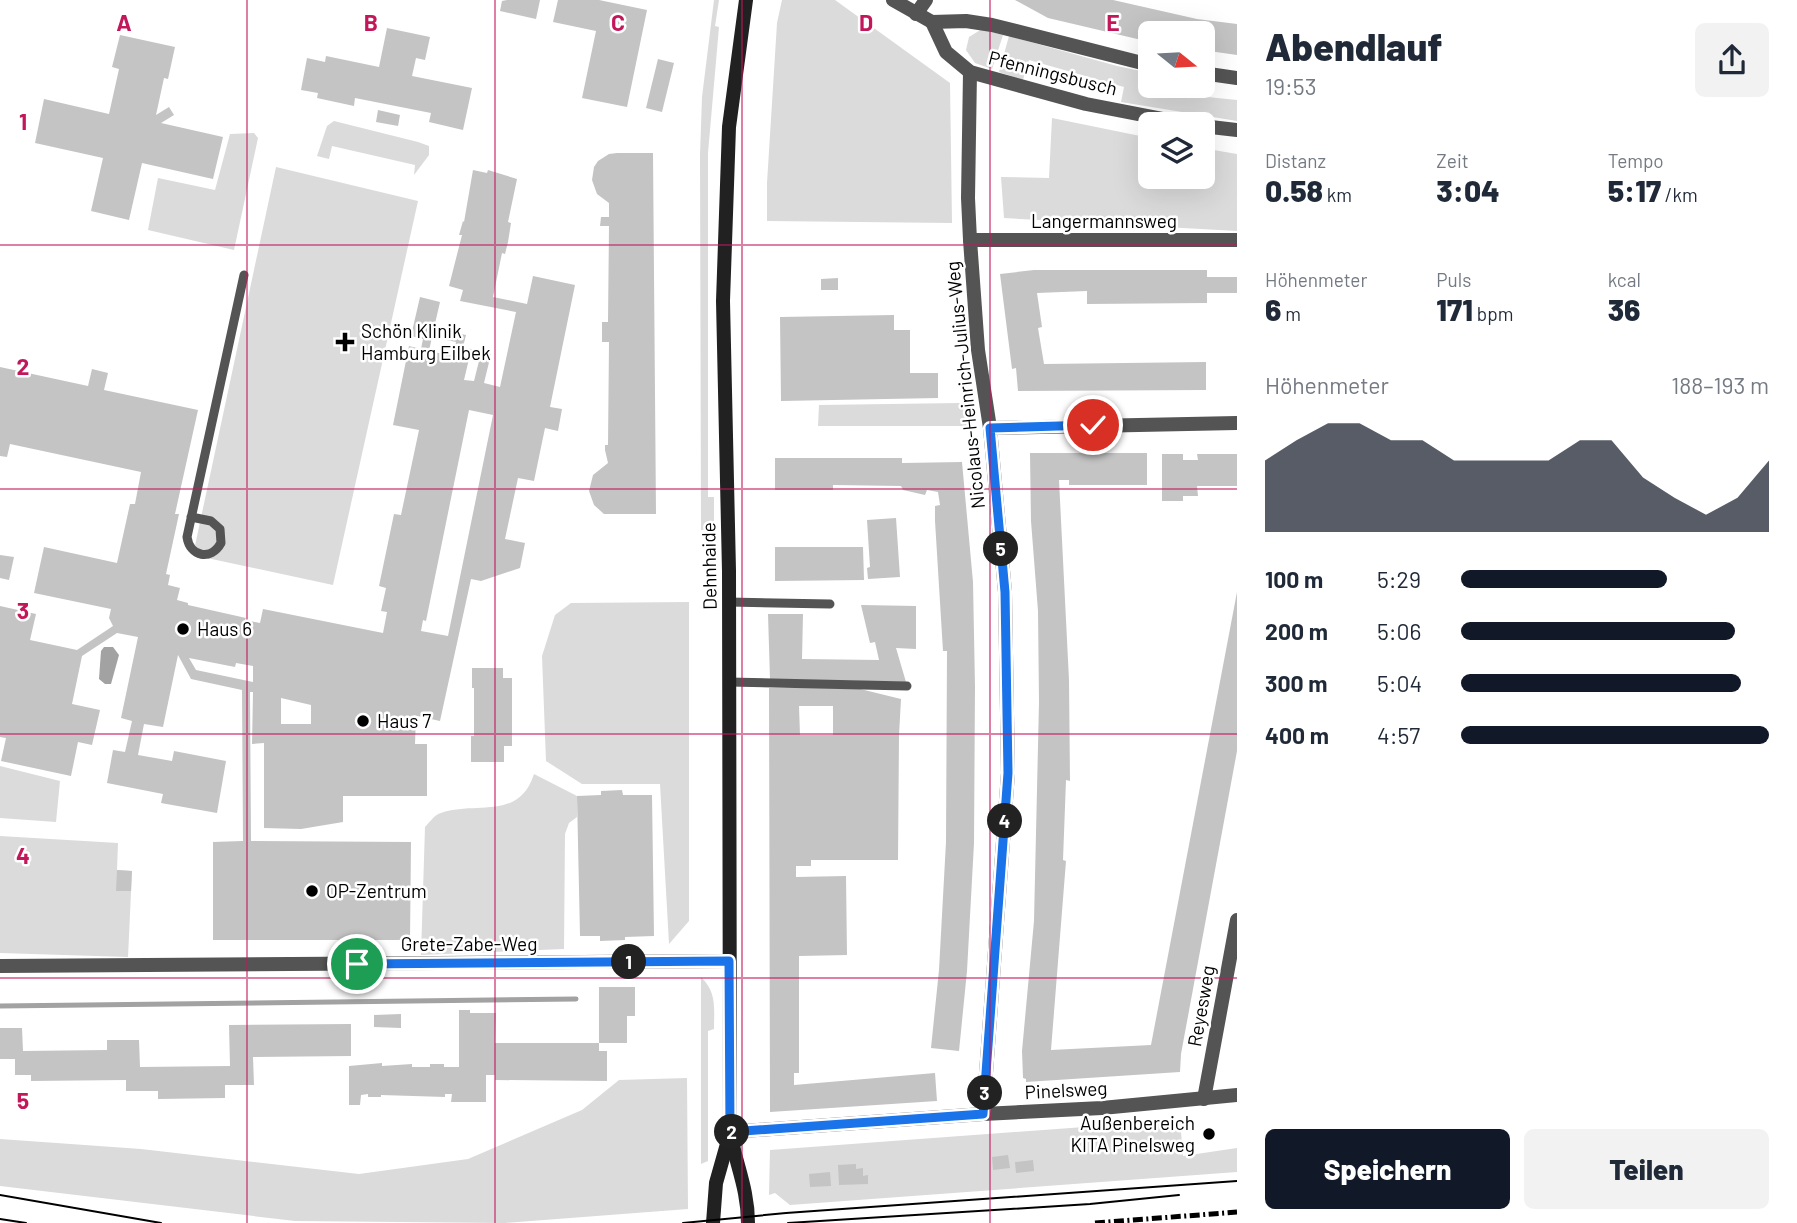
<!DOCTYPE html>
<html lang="de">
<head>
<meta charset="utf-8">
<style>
	:root { --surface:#fff; --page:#f2f2f3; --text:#1f2937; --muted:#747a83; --accent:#111827 }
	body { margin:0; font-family:Barlow,sans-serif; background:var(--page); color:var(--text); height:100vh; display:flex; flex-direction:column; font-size:26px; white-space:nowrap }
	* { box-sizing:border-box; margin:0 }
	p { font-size:23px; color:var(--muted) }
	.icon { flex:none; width:38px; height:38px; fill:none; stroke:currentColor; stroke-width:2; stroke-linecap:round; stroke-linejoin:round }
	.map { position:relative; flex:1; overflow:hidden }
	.drawer { display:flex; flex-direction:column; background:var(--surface); width:560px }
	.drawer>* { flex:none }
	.needle { width:46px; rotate:108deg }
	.buttons { position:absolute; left:1138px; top:21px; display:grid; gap:14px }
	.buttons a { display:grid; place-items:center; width:77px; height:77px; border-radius:10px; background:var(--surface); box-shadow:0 7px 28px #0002; font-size:35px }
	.pin { position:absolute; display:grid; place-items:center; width:60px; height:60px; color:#fff; margin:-30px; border:4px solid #fff; border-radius:50%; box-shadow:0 2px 7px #0007 }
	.km { position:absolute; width:35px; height:35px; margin:-18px; border-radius:50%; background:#222; color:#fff; font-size:19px; line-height:35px; text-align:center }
	.round { display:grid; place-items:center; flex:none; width:74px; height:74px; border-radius:10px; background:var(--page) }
	.head { display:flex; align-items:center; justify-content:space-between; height:119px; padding:0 28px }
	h1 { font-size:38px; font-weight:800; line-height:52px }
	.metrics { display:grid; grid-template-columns:repeat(3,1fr); gap:10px; height:119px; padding:7px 28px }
	.metrics div { display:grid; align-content:center }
	.metrics b { font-size:30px; font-weight:800 }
	.metrics small { font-size:19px; font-weight:400 }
	.metrics p { font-size:19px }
	.chart { height:196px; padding:14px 28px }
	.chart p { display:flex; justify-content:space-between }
	.chart svg { width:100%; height:126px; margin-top:7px; fill:var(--accent); opacity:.7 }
	.cta { display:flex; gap:14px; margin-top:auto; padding:14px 28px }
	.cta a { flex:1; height:80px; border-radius:10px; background:var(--accent); color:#fff; font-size:28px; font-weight:800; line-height:80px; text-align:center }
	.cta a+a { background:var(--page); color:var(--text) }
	ul { padding:0 28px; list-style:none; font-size:23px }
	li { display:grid; grid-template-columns:112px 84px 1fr; align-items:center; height:52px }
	li i { height:18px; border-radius:9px; background:var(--accent) }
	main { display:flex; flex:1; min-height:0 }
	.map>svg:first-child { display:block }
	.green { fill:#dbdbdb }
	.water { fill:#a2a2a2 }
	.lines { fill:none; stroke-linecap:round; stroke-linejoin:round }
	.stream { stroke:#a2a2a2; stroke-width:5 }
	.building { fill:#c4c4c4; fill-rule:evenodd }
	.service { stroke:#545454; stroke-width:9 }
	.minor { stroke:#545454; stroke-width:14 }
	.tertiary { stroke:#545454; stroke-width:14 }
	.secondary { stroke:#212121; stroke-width:14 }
	.tram { stroke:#000; stroke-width:2 }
	.rail { stroke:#000; stroke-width:5; stroke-dasharray:10 3.5 2 3.5; stroke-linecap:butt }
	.route-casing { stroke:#fff; stroke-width:14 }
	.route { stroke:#1a73e8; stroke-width:9 }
	.grid { fill:none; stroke:#c2185b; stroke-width:2; stroke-opacity:0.55 }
	.poi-dot { fill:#000; stroke:#fff; stroke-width:2.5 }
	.labels { text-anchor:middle; stroke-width:5; stroke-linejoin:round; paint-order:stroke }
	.street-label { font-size:19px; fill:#000; stroke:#fff }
	.poi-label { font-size:19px; fill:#000; stroke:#fff; text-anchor:start }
	.grid-label { font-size:23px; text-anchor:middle; font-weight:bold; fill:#c2185b; stroke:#fff; stroke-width:5; stroke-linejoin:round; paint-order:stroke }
</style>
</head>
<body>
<main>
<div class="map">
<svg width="1237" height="1223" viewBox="0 0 1237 1223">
	<rect width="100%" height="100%" fill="#fff"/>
	<g class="green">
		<path d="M714,0H719L715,26L719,27L708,153V497H714V530H701L700,155L702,97Z"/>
		<path d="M782,0H835L950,83L952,223L767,221V183L777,23Z"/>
		<path d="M982,29L1003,35L992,69L975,63L966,50L969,37Z"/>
		<path d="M1009,36L1117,66L1150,73V86H1196L1198,96L1237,100V121L1121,102L1124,87L1029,60L1023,80L999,72Z"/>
		<path d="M1052,118L1150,138V177H1202V148L1237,154V231L1004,218L1001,177L1049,178Z"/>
		<path d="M334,121L418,142L429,146V155L414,175L415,165L332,146L329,159L317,156L327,126Z"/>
		<path d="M254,133L258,138L234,250L148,230L158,178L215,190L230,134Z"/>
		<path d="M276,167L418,201L333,585L193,555Z"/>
		<path d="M960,403H968L972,426H818L819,405Z"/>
		<path d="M689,602V921L669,944L660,784H582L546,761L542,656L555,615L571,603Z"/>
		<path d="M0,766L60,781L56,822L0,818Z"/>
		<path d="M534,774L577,796V817L569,823L565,834L564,949L421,955L425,827C430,822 435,814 441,813C477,801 519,821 534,774Z"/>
		<path d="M0,836L118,843L117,870L132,871L128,957L0,953Z"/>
		<path d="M701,977C717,992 714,1009 714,1029L708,1031V1161L701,1164Z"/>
		<path d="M687,1078L688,1209L505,1223L295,1221L0,1186V1139L141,1149L359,1174L468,1159L582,1110L619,1080Z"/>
		<path d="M1180,1120L1183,1156L1237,1148V1172L790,1205L775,1193L769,1195L770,1150Z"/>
	</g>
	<path class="water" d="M104,647H113L119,655L111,684H105L99,679L101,651Z"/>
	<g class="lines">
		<path class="stream" d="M0,1006L576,999"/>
	</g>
	<g class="building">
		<path d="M507,0H540L536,19L500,11L502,1Z"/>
		<path d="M558,0H599L647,10L627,107L582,98L596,31L553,22Z"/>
		<path d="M1015,0H1113L1197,19L1237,24V55L1202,50V33H1150V42L1048,18Z"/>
		<path d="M387,28L430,37L425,60L416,58L412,76L472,88L463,130L429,122L431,113L355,98L354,106L317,98L318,93L301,90L307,58L325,62L326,56L379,67Z"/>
		<path d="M120,35L175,47L168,79L164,78L156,115L169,107L174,115L161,123L223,137L213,179L142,163L129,220L91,211L103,158L35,143L44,99L109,114L119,69L112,67Z"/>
		<path d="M658,59L674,63L662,112L646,108Z"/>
		<path d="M378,110L400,115L398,126L376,122Z"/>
		<path d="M617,153H653L656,514H604L594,505L589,491L593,475L608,463L605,450V445H608L609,342H602V322H608L609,226H600L601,217H609V203L597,194L592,180L594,167L598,161L609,154Z"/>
		<path d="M473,170L487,173L488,170L517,179L508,222L511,223L508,242L505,254L502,253L493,297L527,304L533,276L575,285L550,407L562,409L558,431L545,428L534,481L518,478L505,539L525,543L520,568L481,581L471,579L440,721L413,715L416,717L415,744H427V796H343V822L301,829L264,828V743L252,744L253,692H250L251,841L411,842L410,940H213V842L243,841L242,690L191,679L178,655L163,727L144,724L138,755L172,761L174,751L226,761L217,813L161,803L163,794L107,783L113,750L125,752L132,721L121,718L138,637L117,633L82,656L72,704L100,710L92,745L78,742L71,776L1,761L6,738L0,737V606L36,614L30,640L77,650L113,626L109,618L111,609L34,593L44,547L117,563L130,504H135L141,472L10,444L7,457L0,456V367L88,386L92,369L108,373L104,390L198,410L175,514H179L166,574L170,575L168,585L180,588L177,600L188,603V605L246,618L245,620L260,623L263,609L383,633L387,612L381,611L386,588L379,586L394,514L401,515L419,430L393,425L409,346L421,349L423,339L411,336L420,297L440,302L434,328L466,335L463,347L491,354L484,383L500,387L516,312L460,301L463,290L449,286L462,235H459L463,221L464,222ZM432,337L456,342L453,356L429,351ZM469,359L479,361L474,381L464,380ZM469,410L493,415L448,636L421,631L423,620L426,621ZM189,658L235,667L236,663L253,666V682L196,670ZM281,698L311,705V724H281Z"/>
		<path d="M1034,270H1207V277H1237V293H1207V303L1087,304V291L1037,293L1042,327L1038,328L1044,364L1206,362V390L1018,391L1016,368L1012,369L1000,274Z"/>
		<path d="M838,278V290H821V279Z"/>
		<path d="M894,315V330H910V373H938V398L781,401L780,317Z"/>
		<path d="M1030,453H1147V485H1069V480H1059L1069,680L1070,781L1066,780L1063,860L1066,861L1051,1050L1151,1045L1237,592V751L1181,1054L1180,1072L1026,1082V1079L1023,1078L1022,1051L1034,921L1039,702L1038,611L1031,521Z"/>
		<path d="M1162,454H1183V460H1198L1197,454H1237V486H1197L1198,496H1183V501H1162Z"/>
		<path d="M775,458H902V463L962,462L973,582L975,687L974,843L967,971L959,1051L931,1048L939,970L946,842L947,651H943L935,521V506L940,505L938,492L927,490L925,495L903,490L901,486L833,485V490H775Z"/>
		<path d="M896,518L900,577L868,579L867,568L870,567L867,520Z"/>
		<path d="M775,547H863L864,580L775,581Z"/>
		<path d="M0,555L14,557L9,580L0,578Z"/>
		<path d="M861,605L916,606V649L896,648L906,682L770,679L768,614H803L802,659L879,660L875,642L870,643Z"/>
		<path d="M472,668H503V678H512V746H504V762H471V736H474V688H472Z"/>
		<path d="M852,687L901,699L899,735L898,860H811V866H796V877L846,876L847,955L799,956V1073H794V1085L935,1073L937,1101L770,1112L769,688ZM799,706H833V735H800Z"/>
		<path d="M622,790L623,795H652L654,936L625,937V940L600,941V936H580L577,796L601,795V791Z"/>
		<path d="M117,870L132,871L131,891H116Z"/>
		<path d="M599,987H635V1016H627V1043H599Z"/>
		<path d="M459,1010H470V1013H496L495,1043H599V1051H607V1081L495,1080V1075H486V1102H451L452,1094H445V1097L381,1095V1097H368V1094L361,1095L360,1105H349V1066L382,1063V1066L412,1064V1067H430V1064H444V1067H459Z"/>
		<path d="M401,1014V1028L374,1027V1015Z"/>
		<path d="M351,1024V1056L253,1057L254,1085H225V1098L158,1099V1091H126V1080L31,1081V1075H15V1059H0V1028H22L23,1051L107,1050V1040H139L140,1067L230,1066L229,1025Z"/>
		<path d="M1008,1155L1010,1168L993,1170L992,1157Z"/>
		<path d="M1033,1160L1034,1171L1016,1173L1015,1162Z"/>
		<path d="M856,1164V1169L863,1168V1176L868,1175V1184L839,1185L838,1165Z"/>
		<path d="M830,1172L831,1186L810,1187L809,1174Z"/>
	</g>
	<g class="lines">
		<g class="service">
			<path d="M191,517L211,521L220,529L221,543C211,561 190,557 187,537L244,275"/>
			<path d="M729,602L830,604"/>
			<path d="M729,682L907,686"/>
		</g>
		<g class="minor">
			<path d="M916,14L926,0"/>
			<path d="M970,72L968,198L970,240L978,350L990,428L1005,592L1008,773L983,1114"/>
			<path d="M970,240H1237"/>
			<path d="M990,428L1237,423"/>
			<path d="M0,966L729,961"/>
			<path d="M1204,1099L1237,920"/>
			<path d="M730,1132L983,1114L1102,1108L1237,1095"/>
		</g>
		<g class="tertiary">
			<path d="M893,0L932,22L966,21L992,25L1150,65"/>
			<path d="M932,22L946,52L970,72L1086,104L1189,124"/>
			<path d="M1202,73L1237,78"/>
			<path d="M1202,126L1237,130"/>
		</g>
		<g class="secondary">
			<path d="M746,0L729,127L723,301L729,571L730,1132C736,1165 748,1189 748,1223"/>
			<path d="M713,1223L716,1183L729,1137"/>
		</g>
		<g class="tram">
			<path d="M0,1195L161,1223"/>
			<path d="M0,1219L26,1223"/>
			<path d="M683,1223L786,1213L1237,1181"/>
			<path d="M788,1223L1090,1204L1179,1195"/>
		</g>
		<path class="rail" d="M1095,1223L1237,1212"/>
	</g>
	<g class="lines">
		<defs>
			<path id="route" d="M357,964L729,961L730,1132L983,1114L1008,773L1005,592L990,428L1093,425"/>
		</defs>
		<use href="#route" class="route-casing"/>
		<use href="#route" class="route"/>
	</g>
	<path class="grid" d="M247,0V1223M495,0V1223M742,0V1223M990,0V1223M0,245H1237M0,489H1237M0,734H1237M0,978H1237"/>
	<g class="poi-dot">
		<path d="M341.5 331.5h7v7h7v7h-7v7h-7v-7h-7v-7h7z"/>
		<circle cx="183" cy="629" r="7"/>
		<circle cx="363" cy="721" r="7"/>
		<circle cx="312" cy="891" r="7"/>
		<circle cx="1209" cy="1134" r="7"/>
	</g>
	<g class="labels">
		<g class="street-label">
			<text transform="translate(1053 73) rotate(14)" y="7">Pfenningsbusch</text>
			<text x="1104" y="228">Langermannsweg</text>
			<text transform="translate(965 385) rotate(-96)" y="7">Nicolaus-Heinrich-Julius-Weg</text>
			<text transform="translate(709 566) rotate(-91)" y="7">Dehnhaide</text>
			<text x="469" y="951">Grete-Zabe-Weg</text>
			<text transform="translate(1201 1006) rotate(-80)" y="7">Reyesweg</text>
			<text transform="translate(1066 1090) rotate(-3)" y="7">Pinelsweg</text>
		</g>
		<g class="poi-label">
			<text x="361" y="338">Schön Klinik<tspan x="361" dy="22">Hamburg Eilbek</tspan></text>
			<text x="197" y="636">Haus 6</text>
			<text x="377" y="728">Haus 7</text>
			<text x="326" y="898">OP-Zentrum</text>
			<text x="1195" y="1130" text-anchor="end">Außenbereich<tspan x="1195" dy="22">KITA Pinelsweg</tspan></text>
		</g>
	</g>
	<g class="grid-label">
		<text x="124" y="31">A</text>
		<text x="371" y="31">B</text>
		<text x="618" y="31">C</text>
		<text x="866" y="31">D</text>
		<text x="1113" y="31">E</text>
		<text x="23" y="130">1</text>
		<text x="23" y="375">2</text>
		<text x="23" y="619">3</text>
		<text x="23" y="864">4</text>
		<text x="23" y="1109">5</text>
	</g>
</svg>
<div class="buttons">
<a><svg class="needle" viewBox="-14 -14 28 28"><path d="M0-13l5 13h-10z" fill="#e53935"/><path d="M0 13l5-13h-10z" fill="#747a83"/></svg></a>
<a><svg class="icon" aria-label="layers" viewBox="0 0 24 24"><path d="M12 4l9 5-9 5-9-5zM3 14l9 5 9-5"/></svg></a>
</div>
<div class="pin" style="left:357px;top:964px;background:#1e9e55"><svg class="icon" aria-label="arrive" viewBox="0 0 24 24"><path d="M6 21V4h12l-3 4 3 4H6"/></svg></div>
<div class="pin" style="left:1093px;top:425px;background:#d93025"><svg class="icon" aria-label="check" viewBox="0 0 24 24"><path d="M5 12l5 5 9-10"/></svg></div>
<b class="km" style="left:629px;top:962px">1</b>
<b class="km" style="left:732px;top:1132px">2</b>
<b class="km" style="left:985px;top:1093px">3</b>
<b class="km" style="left:1005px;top:821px">4</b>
<b class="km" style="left:1001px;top:549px">5</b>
</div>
<section class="drawer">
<div class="head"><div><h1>Abendlauf</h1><p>19:53</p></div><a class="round"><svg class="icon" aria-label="share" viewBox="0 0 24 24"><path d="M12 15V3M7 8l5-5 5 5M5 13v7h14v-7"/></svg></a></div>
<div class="metrics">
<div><p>Distanz</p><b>0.58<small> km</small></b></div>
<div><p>Zeit</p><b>3:04</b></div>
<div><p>Tempo</p><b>5:17<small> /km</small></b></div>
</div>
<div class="metrics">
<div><p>Höhenmeter</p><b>6<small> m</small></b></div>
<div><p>Puls</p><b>171<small> bpm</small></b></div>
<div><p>kcal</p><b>36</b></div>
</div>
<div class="chart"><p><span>Höhenmeter</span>188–193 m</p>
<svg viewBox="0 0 160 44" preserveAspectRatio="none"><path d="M0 44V19L10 12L20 6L30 6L40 12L50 12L60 19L70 19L80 19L90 19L100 12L110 12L120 25L130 32L140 38L150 32L160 19V44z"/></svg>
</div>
<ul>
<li><b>100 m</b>5:29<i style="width:67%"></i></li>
<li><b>200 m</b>5:06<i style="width:89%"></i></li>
<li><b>300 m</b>5:04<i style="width:91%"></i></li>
<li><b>400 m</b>4:57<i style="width:100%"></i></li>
</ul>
<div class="cta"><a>Speichern</a><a>Teilen</a></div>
</section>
</main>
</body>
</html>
